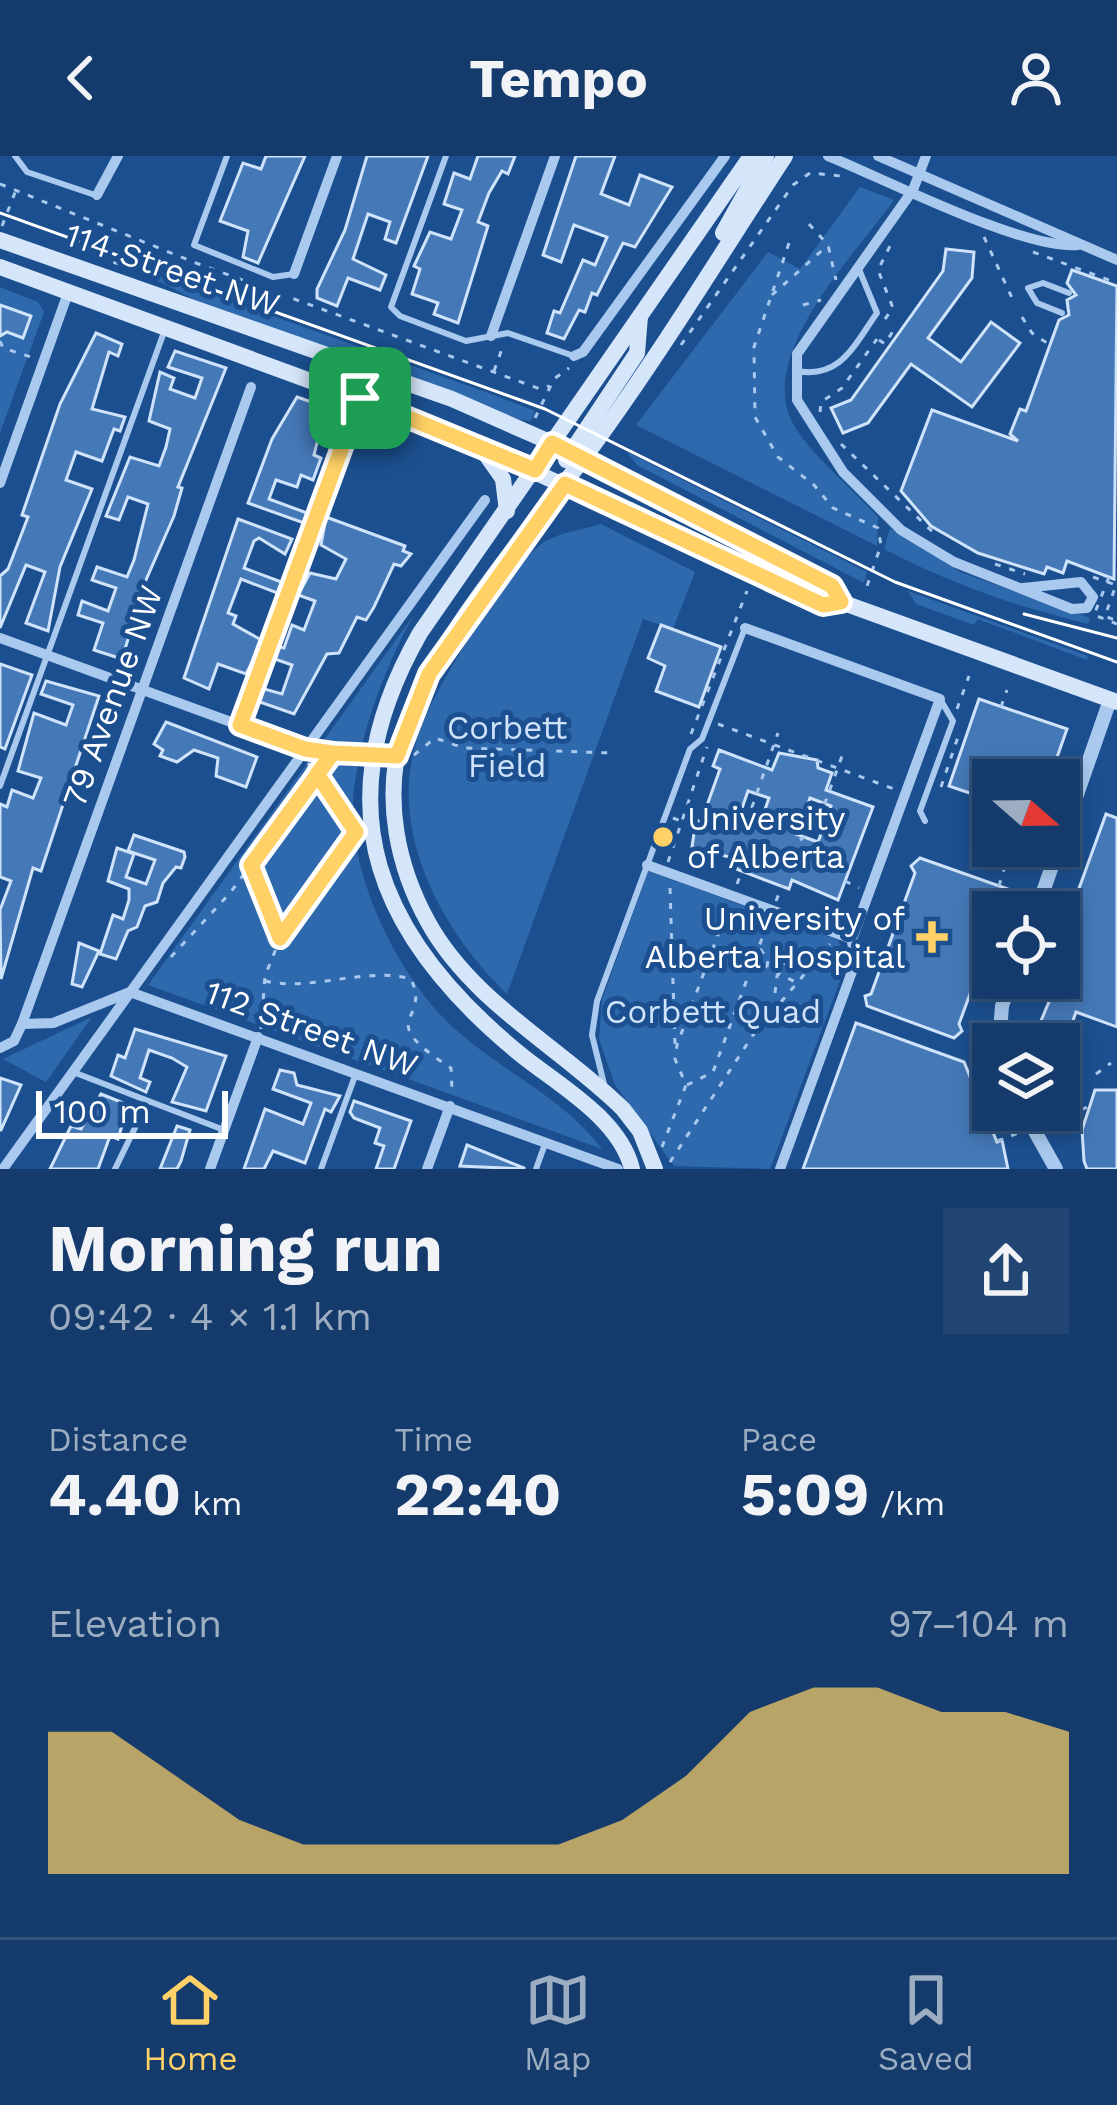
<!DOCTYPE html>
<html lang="en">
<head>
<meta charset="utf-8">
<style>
	:root { --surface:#143b6b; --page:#214673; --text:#f1f3f6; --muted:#9dadc1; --line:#33557e; --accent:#ffd166 }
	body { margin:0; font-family:"Work Sans",sans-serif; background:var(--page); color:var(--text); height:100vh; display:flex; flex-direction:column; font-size:45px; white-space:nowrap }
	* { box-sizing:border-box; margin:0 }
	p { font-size:39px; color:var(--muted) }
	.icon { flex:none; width:66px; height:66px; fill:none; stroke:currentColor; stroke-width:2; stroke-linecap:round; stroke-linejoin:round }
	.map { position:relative; height:1013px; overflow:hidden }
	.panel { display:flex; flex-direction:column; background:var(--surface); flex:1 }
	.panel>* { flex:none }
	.needle { width:78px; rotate:110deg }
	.tools { position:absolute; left:972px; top:603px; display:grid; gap:24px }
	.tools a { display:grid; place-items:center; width:108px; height:108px; border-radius:0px; background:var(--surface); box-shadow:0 6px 18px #0003,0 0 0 3px var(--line); font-size:60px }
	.scale { position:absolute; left:36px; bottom:30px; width:192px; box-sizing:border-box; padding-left:12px; border:6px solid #fff; border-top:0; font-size:33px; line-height:42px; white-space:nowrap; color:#fff; -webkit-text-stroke:9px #1b4f8f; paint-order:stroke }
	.pin { position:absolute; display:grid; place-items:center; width:102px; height:102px; color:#fff; margin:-51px; border-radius:24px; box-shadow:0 6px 18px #0006 }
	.round { display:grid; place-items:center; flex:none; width:126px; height:126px; border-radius:0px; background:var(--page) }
	.summary { display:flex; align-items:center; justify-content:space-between; height:204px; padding:0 48px }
	h1 { font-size:66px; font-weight:700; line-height:90px }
	.metrics { display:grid; grid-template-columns:repeat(3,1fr); gap:18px; height:204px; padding:12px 48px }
	.metrics div { display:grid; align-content:center }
	.metrics b { font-size:60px; font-weight:700 }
	.metrics small { font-size:33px; font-weight:400 }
	.metrics p { font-size:33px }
	.chart { height:336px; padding:24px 48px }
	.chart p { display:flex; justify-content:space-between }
	.chart svg { width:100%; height:216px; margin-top:12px; fill:var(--accent); opacity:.7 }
	header { display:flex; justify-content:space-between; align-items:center; height:156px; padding:0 48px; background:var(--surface); font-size:54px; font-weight:700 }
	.tabs { display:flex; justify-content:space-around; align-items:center; height:168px; border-top:3px solid var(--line); background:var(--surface); font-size:33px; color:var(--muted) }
	.tabs a { display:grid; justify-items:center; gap:6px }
	.tabs .current { color:var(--accent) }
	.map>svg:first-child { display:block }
	.green { fill:#2e69ad }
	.building { fill:#4478b7; stroke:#cfe3fa; stroke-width:3; fill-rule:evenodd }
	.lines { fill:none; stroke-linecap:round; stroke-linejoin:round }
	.path { stroke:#a9c9ee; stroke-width:3; stroke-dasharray:6 9; stroke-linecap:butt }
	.service { stroke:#a9c9ee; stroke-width:6 }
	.minor { stroke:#a9c9ee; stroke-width:10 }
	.tertiary { stroke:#a9c9ee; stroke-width:14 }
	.secondary { stroke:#d6e6fa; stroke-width:16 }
	.tram { stroke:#fff; stroke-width:3 }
	.path-bridge { stroke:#a9c9ee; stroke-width:3; stroke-dasharray:6 9; stroke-linecap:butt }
	.route-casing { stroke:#fff; stroke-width:24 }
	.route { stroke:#ffd166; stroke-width:15 }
	.poi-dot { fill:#ffd166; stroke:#1b4f8f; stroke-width:4.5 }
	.labels { text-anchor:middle; stroke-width:10; stroke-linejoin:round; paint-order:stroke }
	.street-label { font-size:33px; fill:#fff; stroke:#1b4f8f }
	.park-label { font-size:33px; fill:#cfe3fa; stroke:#1b4f8f }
	.poi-label { font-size:33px; fill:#fff; stroke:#1b4f8f; text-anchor:start }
</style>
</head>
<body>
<header><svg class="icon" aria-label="back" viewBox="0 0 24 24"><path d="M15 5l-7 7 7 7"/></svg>Tempo<svg class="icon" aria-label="person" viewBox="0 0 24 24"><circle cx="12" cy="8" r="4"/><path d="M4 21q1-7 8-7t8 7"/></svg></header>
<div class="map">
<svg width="1117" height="1013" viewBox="0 0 1117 1013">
	<rect width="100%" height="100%" fill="#1b4f8f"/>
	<g class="green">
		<path d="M860,31L894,44C855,99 752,202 795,271C815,303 852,332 878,361L877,390L636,269L768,96L800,113Z"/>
		<path d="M150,116L491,238L535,255L531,265L520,264L197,145L148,120Z"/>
		<path d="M0,131L38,146L44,156L0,277Z"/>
		<path d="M627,296L867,416L864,427L637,309Z"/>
		<path d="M601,368L695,416L673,473L643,463L507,838C449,782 397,694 411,609C418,564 445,522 468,484C482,460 524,395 548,384C563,376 584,373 601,368Z"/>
		<path d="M890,372L960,416L1090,462L1088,468C1015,450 951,428 884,393Z"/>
		<path d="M908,435L1088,500L1087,504L978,463L974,469L916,448Z"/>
		<path d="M413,460C384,515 362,571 354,633C344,711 397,820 454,872C501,915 563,941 602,993L148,829Z"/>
		<path d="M648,715L838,784L847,806L770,1013L674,1010L615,929L599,883L602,844Z"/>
		<path d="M92,861L46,926L3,903Z"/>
	</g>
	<g class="building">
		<path d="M266,0H305L258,107L243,101L248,75L220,65L243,7L261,13Z"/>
		<path d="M367,0H428L396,87L385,83L390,66L368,58L353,103L386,119L380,134L348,122L337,150L317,142V133L345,74Z"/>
		<path d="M478,0H515L508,18L502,15L489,37L478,66L488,70L458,167L434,158L438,147L412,138L420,113L414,110L430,76L451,83L462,54L444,48L454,17L470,23Z"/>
		<path d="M576,0H615L601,38L629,49L640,19L672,31L635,91L623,87L597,139L592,137L585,156L579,154L564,183L547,177L554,155L560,157L583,104L595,109L607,81L574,69L561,106L543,99Z"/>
		<path d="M946,93L974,96L972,122L928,182L961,206L991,166L1020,187L972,251L911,208L868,267L843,277L831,252L851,244L943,115Z"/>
		<path d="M1072,114L1117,130L1114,423L1067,405L1063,417L1047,411L1044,418L978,397L931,370L901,335L932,254L1018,285L1010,278L1020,253L1026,255L1059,164L1069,159L1067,144L1076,139L1067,127Z"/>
		<path d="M0,149L31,160L23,182L7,176L0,180Z"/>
		<path d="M96,177L122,188L118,200L109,196L92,253L125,261L120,275L114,273L102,305L76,296L66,324L92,333L60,411L48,475L26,467L45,416L26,409L0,472V420L8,413L28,361L22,359L60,248Z"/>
		<path d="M175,195L226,212L178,331L182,332L174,360L146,424L122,503L94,494L103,467L78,459L82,445L108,455L116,432L92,424L97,411L127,421L134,404L148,348L128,341L119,364L106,360L130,301L159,310L166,291L170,273L149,265L160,216L174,222L170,233L195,242L202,222L168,211Z"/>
		<path d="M297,241L326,251L314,299L321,302L313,324L301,319L297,331L276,324L269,343L307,357L304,367L248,347L272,283Z"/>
		<path d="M326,361L405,390L403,395L411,398L401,410L394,408L374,451L366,464L357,461L339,497L327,498L294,558L257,545L261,532L282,538L292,509L272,502L277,490L284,492L292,469L304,474L315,445L298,439L310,417L336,423L346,403L321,389Z"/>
		<path d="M238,363L292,383L285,398L259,382L254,385L244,412L284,427L280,438L241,423L228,457L236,460L233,468L263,485L246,518L218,508L209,533L184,522Z"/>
		<path d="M661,469L721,491L699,551L656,535L665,510L648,502Z"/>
		<path d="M0,508L32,519L5,593L0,591Z"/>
		<path d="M46,525L99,540L41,715L33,712L1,823L0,754L11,725L0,721V648L7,651L12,634L33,642L41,622L18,615L34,557L66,569L73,549L41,538Z"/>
		<path d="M979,543L1067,573L1049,624H993V645L949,630Z"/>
		<path d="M166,566L257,601L246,631L216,620L218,602L194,594L177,606L160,600L163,594L154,588Z"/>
		<path d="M719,594L772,614L779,597L817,604L818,612L832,617L826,634L873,651L838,744L792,724L789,733L736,713L740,704L692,691L696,664L701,666L720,613L713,610ZM748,635L769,642L761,665L740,658ZM810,642L831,650L818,686L796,678Z"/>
		<path d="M1106,658L1117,662V871L1076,856L1064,890L1035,879L1059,822V769L1065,771Z"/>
		<path d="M134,679L184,696L185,701L181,712L176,711L163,727L157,746L145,750L137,771L128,775L116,803L100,798L113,759L123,763L129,744V733L108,725L117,692L134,698L126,721L146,728L155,704L128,695Z"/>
		<path d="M920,702L1008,733V745L993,756V775L959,868L962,875L954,882L867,850L865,840L871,838L915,717L911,710Z"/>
		<path d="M79,787L99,795L82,831L72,828Z"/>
		<path d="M856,867L964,906L997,986L1002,984L1008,1013H803Z"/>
		<path d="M135,873L226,900L206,955L172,946L187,911L172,902L149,894L140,922L150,926L146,936L111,920L118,899L125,902Z"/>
		<path d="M280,914L294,917L297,929L340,940L331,956L325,953L305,1007L273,995L264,1013H244L265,953L303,968L311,947L273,933Z"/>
		<path d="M0,922L21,929L1,974H0Z"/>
		<path d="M1095,934H1117V1013H1087L1084,1005L1082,974Z"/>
		<path d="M101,938L136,952L129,966L124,963L118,983L110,980L98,1013H50L71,970L81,973Z"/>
		<path d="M354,945L411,965L394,1013H376L384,990L375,987L380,972L354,962L350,956Z"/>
		<path d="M177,970L190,974L181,1005L177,1013H160Z"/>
		<path d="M467,989L524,1012V1013L460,1010Z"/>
	</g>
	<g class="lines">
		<g class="path">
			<path d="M0,28L196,107L540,233L549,230"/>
			<path d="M809,68L828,89L836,124"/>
			<path d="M2,70L16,34"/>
			<path d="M984,81L1013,144"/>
			<path d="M789,87L754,191L755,261L778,301L814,329L833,352L878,372L881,389L866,433"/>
			<path d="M1033,96L1117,127"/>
			<path d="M99,102L148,117"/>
			<path d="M772,139L828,89"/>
			<path d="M803,149L821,144"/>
			<path d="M1022,161L1032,177L1050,189"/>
			<path d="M885,163L893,152L878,114L892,86"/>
			<path d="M879,184L885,188L893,175L898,178"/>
			<path d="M0,185L3,192L31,201"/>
			<path d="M681,189L793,29L810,17L841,20"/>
			<path d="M494,215L503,190"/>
			<path d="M820,256L821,246L842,232L877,183"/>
			<path d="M535,262L554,223L569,212"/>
			<path d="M841,288L938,381"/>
			<path d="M995,408L1025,418"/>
			<path d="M1093,421L1116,429L1105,460L1117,465"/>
			<path d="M1001,551L1007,534"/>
			<path d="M957,553L969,520"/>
			<path d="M718,568L894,633"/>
			<path d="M691,578L747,435"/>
			<path d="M319,593L356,601"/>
			<path d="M414,599L435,582L464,592L612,597"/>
			<path d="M308,607L358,676"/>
			<path d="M941,631L959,578"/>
			<path d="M673,662L694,670"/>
			<path d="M762,663L752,651L778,577"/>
			<path d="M800,684L816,672L842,600"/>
			<path d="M668,706L707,591"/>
			<path d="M252,710L279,778"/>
			<path d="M845,725L859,732"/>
			<path d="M737,728L742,715"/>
			<path d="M999,730L1011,690"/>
			<path d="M670,732L675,889"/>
			<path d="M776,745L782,730"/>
			<path d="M760,793L768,803L767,811L797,827"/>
			<path d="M171,801L230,737L331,599"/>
			<path d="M979,814L993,819"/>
			<path d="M265,825C312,836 366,810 411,823C432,868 371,860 451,912L452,933"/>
			<path d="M775,837L777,820L789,803"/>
			<path d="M261,873L265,820L280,783L356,676"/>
			<path d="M1096,918L1111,907"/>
			<path d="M687,929L713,916L768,766"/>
			<path d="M662,991L686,929L675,903L677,889L728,752"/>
			<path d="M670,1006L753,879L830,788"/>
		</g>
		<g class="service">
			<path d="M15,0L27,16L95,39"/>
			<path d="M227,0L194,89L273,121L294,118"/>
			<path d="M446,0L391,151L400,160L466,185L508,177L574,200"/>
			<path d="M1062,157L1037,147L1028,132L1043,127L1069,137"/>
			<path d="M797,215C841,223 854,189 877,157L858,111"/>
			<path d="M240,569L358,245"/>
			<path d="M0,630L164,176"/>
			<path d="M925,665L920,655L953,565L940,543"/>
			<path d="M73,916L224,974"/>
			<path d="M604,928L592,879L597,845L690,593L702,583L745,472"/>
			<path d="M115,1013L147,947"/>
			<path d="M321,1013L355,920"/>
			<path d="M536,1013L545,988"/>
		</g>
		<g class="minor">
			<path d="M828,0C885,23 1023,94 1078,89"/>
			<path d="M878,0L1117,104"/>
			<path d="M926,0L913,34L797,198V244L843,316L901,374L954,406L1072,453L1087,452L1093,441L1081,426L1023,432"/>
			<path d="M97,39L118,0"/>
			<path d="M294,118L337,0"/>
			<path d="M491,180L555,0"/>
			<path d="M574,200L583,196L725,0"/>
			<path d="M0,327L68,137"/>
			<path d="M745,472L940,543L852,783L854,810L780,1013"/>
			<path d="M0,482L305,593"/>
			<path d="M647,709L852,783"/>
			<path d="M22,868L53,867L130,836L618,1013"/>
			<path d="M0,892L14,885L22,868L251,231"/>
			<path d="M3,1013L485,344"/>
			<path d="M210,1013L258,881"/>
			<path d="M427,1013L450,950"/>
		</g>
		<g class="tertiary">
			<path d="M1036,756L1110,544"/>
			<path d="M999,888L1002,850L1012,822"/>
			<path d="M1023,954L1056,1013"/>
		</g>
		<g class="secondary">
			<path d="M723,77L766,0"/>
			<path d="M0,84L452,243L552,287L832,430L841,446"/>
			<path d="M0,111L439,272L823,449L841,446L1117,546"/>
			<path d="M484,296L503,323L507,355"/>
			<path d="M566,304L637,197L640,160"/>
			<path d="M632,1013C620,964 562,931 525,902C378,784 320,652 420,477L751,0"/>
			<path d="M655,1013L640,975L623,953C560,891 472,846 428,766C397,710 384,644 401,582C427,489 541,362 600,280C665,190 724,93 785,0"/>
		</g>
		<g class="tram">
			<path d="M0,57L545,253L895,426L1117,506"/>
			<path d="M1024,458L1117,482"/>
		</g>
		<g class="path-bridge">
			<path d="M1109,421L1094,459L1117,468"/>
			<path d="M1000,822L1050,840"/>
			<path d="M997,985L1088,951"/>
		</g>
	</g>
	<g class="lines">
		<defs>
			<path id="route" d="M360,242L240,569L305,593L333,597L251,709L280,782L356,676L317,618L333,597L397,600L429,518L565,328L823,449L841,446L832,430L552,287L535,314L360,242"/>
		</defs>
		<use href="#route" class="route-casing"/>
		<use href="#route" class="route"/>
	</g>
	<g class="poi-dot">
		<circle cx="663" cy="681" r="12"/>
		<path d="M926 763h12v12h12v12h-12v12h-12v-12h-12v-12h12z"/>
	</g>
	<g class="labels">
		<g class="street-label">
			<text transform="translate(173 113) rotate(19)" y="12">114 Street NW</text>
			<text transform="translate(112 540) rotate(-70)" y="12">79 Avenue NW</text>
			<text transform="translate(312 872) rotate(20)" y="12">112 Street NW</text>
		</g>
		<g class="park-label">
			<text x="507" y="583">Corbett<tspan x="507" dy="38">Field</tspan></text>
			<text x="713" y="867">Corbett Quad</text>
		</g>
		<g class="poi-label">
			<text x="687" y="674">University<tspan x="687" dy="38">of Alberta</tspan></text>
			<text x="905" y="774" text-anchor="end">University of<tspan x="905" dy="38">Alberta Hospital</tspan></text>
		</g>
	</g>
</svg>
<div class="tools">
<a><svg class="needle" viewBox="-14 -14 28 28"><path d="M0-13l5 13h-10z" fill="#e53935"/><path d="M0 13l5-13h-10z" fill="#9dadc1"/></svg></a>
<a><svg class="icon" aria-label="locate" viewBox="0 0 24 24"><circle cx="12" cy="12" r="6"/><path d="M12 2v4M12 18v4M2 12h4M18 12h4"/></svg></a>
<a><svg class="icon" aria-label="layers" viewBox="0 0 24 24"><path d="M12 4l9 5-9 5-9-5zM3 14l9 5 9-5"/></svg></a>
</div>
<div class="scale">100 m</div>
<div class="pin" style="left:360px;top:242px;background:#1e9e55"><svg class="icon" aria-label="arrive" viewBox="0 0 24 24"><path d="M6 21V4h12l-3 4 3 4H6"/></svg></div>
</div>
<section class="panel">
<div class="summary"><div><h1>Morning run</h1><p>09:42 · 4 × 1.1 km</p></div><a class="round"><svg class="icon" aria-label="share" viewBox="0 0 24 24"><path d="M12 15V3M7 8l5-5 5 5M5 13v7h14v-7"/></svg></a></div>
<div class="metrics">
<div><p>Distance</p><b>4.40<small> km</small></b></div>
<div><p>Time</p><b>22:40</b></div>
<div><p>Pace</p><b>5:09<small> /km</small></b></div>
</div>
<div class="chart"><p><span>Elevation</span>97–104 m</p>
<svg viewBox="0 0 160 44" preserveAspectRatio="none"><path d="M0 44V15L10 15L20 24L30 33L40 38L50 38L60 38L70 38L80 38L90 33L100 24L110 11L120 6L130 6L140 11L150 11L160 15V44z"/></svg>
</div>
</section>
<nav class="tabs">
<a class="current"><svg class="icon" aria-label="home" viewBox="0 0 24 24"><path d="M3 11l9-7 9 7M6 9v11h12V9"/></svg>Home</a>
<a><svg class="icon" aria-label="map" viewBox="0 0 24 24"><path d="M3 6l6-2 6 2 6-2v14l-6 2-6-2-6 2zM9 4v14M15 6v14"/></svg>Map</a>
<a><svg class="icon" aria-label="saved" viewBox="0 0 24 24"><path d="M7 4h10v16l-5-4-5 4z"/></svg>Saved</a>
</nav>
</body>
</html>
